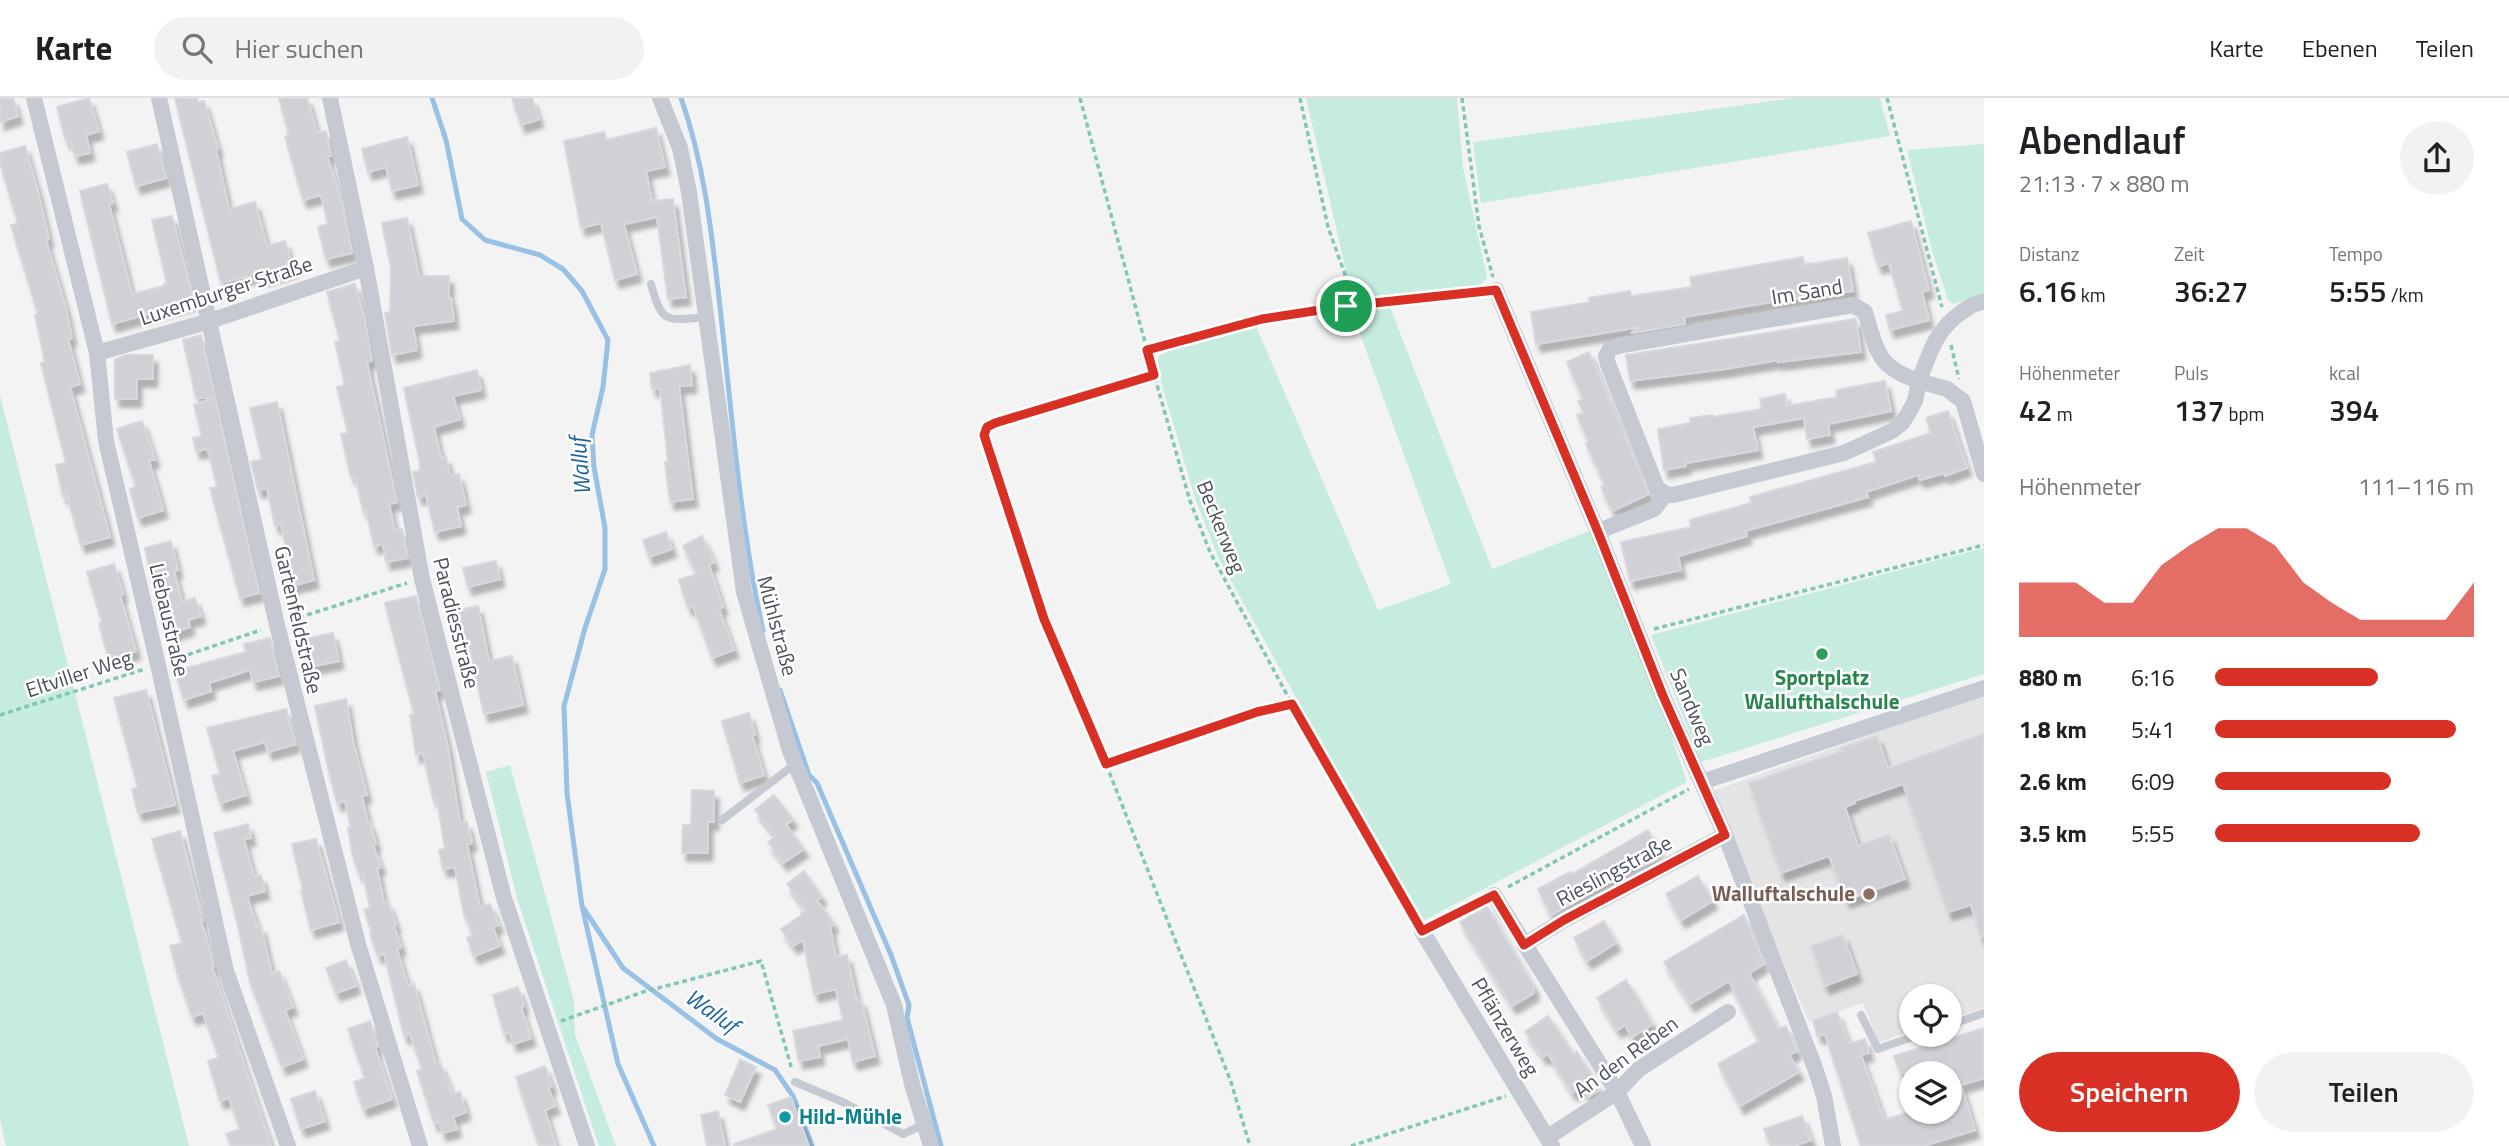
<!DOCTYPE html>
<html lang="de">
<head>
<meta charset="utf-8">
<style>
	:root { --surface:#fff; --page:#f2f2f2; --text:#202124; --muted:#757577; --line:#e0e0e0; --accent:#d93025 }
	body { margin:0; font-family:"Titillium Web",sans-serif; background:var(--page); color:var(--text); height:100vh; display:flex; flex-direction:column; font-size:26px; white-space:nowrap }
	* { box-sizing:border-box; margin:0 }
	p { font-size:23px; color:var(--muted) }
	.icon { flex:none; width:38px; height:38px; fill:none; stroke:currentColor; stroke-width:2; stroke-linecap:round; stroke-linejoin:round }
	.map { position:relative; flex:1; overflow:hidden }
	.details { display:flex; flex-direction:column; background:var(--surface); width:525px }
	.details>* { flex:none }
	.controls { position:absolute; left:1899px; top:886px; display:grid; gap:14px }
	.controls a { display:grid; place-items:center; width:63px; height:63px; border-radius:50%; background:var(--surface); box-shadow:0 2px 5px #0004; font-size:35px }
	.pin { position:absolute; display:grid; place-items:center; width:60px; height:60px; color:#fff; margin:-30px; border:4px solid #fff; border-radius:50%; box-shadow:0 2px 7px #0007 }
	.round { display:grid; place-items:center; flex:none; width:74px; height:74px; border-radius:37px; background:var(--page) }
	.summary { display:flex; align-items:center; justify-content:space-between; height:119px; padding:0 35px }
	h1 { font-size:38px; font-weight:600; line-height:52px }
	.metrics { display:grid; grid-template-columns:repeat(3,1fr); gap:10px; height:119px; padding:7px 35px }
	.metrics div { display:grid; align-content:center }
	.metrics b { font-size:30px; font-weight:600 }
	.metrics small { font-size:19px; font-weight:400 }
	.metrics p { font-size:19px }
	.chart { height:196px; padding:14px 35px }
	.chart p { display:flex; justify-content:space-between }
	.chart svg { width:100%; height:126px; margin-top:7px; fill:var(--accent); opacity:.7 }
	.button { display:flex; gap:14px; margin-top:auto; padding:14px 35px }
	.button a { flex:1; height:80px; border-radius:42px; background:var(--accent); color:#fff; font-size:28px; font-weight:600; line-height:80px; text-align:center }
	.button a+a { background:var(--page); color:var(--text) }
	ul { padding:0 35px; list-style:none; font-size:23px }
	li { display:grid; grid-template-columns:112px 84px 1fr; align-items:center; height:52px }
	li i { height:18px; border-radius:9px; background:var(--accent) }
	header { display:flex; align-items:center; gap:42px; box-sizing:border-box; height:98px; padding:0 35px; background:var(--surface); border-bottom:2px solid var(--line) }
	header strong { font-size:33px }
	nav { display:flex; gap:38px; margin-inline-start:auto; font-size:24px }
	.search { width:490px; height:63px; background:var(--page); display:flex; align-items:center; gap:18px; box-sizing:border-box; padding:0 24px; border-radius:38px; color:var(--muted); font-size:26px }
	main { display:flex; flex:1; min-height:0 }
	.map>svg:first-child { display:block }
	.education { fill:#e5e4e4 }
	.green { fill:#c6ecdf }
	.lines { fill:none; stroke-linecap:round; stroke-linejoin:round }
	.stream { stroke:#98c1e5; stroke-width:5 }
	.building { fill:#d0d1d6; stroke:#d7d7dd; stroke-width:2; filter:url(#shadow) }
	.path { stroke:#81c7b7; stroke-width:3.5; stroke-dasharray:5 3.5; stroke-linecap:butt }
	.service { stroke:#c5c9d2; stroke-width:8 }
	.minor { stroke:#c5c9d2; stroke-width:16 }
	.route-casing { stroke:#fff; stroke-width:14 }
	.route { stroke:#d93025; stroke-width:9 }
	.leisure-dot { fill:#2e9e5b; stroke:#fff; stroke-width:2.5 }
	.education-dot { fill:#8d6e63; stroke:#fff; stroke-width:2.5 }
	.culture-dot { fill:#0f9aa8; stroke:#fff; stroke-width:2.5 }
	.labels { text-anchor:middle; stroke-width:5; stroke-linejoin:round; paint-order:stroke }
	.street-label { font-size:21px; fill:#4c515e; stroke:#fff }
	.leisure-label { font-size:21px; font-weight:bold; fill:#27864d; stroke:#fff }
	.education-label { font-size:21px; font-weight:bold; fill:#785e54; stroke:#fff; text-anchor:end }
	.culture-label { font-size:21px; font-weight:bold; fill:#0d838f; stroke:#fff; text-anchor:start }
	.water-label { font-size:23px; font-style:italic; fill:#1b62a2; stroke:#fff }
</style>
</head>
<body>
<header>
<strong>Karte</strong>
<div class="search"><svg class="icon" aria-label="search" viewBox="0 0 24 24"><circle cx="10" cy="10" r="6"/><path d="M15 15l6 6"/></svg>Hier suchen</div>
<nav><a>Karte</a><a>Ebenen</a><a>Teilen</a></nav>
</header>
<main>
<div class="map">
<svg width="1984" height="1048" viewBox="0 0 1984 1048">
	<defs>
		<filter id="shadow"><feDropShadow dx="4.5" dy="8" stdDeviation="2" flood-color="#0004"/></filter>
	</defs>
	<rect width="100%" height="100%" fill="#f4f3f3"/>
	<path class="education" d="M1984,596V910L1950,921V898H1911V934L1878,944L1863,905L1809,924L1710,694Z"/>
	<g class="green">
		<path d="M1306,0H1457L1463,69L1487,180L1481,187L1457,193L1351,203L1344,164Z"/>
		<path d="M1792,0H1880L1890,38L1481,105L1473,44Z"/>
		<path d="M1984,46V198L1968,201L1953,206L1948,202L1933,156L1907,52Z"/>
		<path d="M1390,209L1492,471L1592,432L1651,578L1687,684L1421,824L1219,461L1196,403L1156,267L1159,258L1168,252L1256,228L1378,512L1451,486L1351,211Z"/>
		<path d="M0,297L189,1048H6L0,1022Z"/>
		<path d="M1984,450V576L1701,664L1651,537Z"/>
		<path d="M510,667L574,903L575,937L616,1048H599L517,800L486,674Z"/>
	</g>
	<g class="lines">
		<g class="stream">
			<path d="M432,0L446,42L462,121L485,142L540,157L563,171L582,193L608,242L603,289L592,337L594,369L605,430V471L585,530L564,608L567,695L582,808L618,966L654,1048"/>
			<path d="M681,0C705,68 712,138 720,209C732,317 740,427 763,533"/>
			<path d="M780,592L809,677L817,685L891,857L909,907L907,920L941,1048"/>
			<path d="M584,811L623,870L717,941L775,972L793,998L812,1048"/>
		</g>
	</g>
	<g class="building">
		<path d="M0,0H13L18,18L0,24Z"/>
		<path d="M89,0L99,33L86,37L90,55L75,58L70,41L66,43L57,9Z"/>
		<path d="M175,0H197L198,4L204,3L218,51L216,52L229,111L255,104L267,148L285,143L293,171L262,180L260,175L221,185Z"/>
		<path d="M279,0H307L317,35L326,33L331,58H327L342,105L352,155L326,161L318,129L328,126L321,97L303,102L285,39L289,37Z"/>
		<path d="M512,0H532L539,21L521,27Z"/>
		<path d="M656,30L665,69L646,73L652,103L673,101L686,199L668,201L657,119L624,126L637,176L615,182L601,125L581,130L564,43L604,34L606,42Z"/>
		<path d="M407,39L418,87L392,93L386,69L368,74L362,51Z"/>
		<path d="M157,46L166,80L136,88L127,54Z"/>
		<path d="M25,48L38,94L49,141L46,142L66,211L72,240L68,241L80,286L70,289L110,439L81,447L67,397L63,398L56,367L66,365L41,265L45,264L35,217L38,216L11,127L18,126L0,65V55Z"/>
		<path d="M107,86L113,105L109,106L132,196L164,188V186L167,185L152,122L172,118L194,203L112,226L80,93Z"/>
		<path d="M407,120L419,178H449V200H451L454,223L413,228L417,252L392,257L385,215L390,214L391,170L382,125Z"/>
		<path d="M1911,123L1929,192L1922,194L1929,222L1890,232L1886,217L1903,213L1889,165L1878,168L1868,135Z"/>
		<path d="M1803,159L1804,167L1847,160L1853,193L1771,204L1684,219L1685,226L1631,235L1640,229L1536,246L1531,214L1590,204L1589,200L1623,194L1630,193L1631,198L1692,189L1690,179Z"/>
		<path d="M355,186L364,219L372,262L367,265L397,404L389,406L395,433L402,431L408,460L386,464L383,446L374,448L366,411L363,412L355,378L351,379L341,336L348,335L337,289L345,287L335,244L340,243L327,194Z"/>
		<path d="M1856,221L1861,254L1778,264V262L1725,271L1630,283L1626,257Z"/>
		<path d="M201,237L259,495L240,500L210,390L217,389L210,359L207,351L196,353L193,340L202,338L194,307L214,300H196L183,242Z"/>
		<path d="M1589,254L1649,396L1612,413L1601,389L1605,387L1586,346L1589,345L1577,317L1584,315L1578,303L1583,301L1567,264Z"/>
		<path d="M127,257H153V281H137V301H115V261Z"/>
		<path d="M690,267L692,287L679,288L693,401L670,404L665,364L668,363L660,290L652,291L650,275Z"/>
		<path d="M477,272L481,292L453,298L460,321L434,329L441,360L446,359L450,378L459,376L466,407L457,409L461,428L435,434L426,397L418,399L413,374L420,373V365L404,290Z"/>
		<path d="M1885,283L1891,313L1828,326L1830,337L1807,341L1804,320L1753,329L1758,352L1686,365V368L1664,372L1658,331L1691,325L1690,320L1712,317L1713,319L1762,311L1760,301L1785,296L1787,308L1837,299L1836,292Z"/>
		<path d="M277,304L314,482L291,488L283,456L287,455L281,426L275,428L267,390L258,392L251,364L262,361L250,310Z"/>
		<path d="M1948,313L1967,370L1945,378L1944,375L1920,382L1918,377L1866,394L1868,399L1745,433L1747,438L1678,458L1681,472L1630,483L1621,444L1691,429L1690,422L1751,405L1750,399L1876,364L1873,354L1931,335L1926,320Z"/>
		<path d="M142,323L155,361L149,363L163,412L138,420L130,391L136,389L117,331Z"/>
		<path d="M666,434L672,451L649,459L643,442Z"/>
		<path d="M702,438L714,464L709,467L723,509L719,511L734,552L712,560L693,508L688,510L679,482L697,476L683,448Z"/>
		<path d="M171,443L178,472L174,473L182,504L195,500L201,518L188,522L190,529L167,537L156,504L145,450Z"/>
		<path d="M496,463L500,481L468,489L463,470Z"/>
		<path d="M114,466L123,496L120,497L136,553L109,561L99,526L102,525L87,474Z"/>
		<path d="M416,498L440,592L435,593L448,650L460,725L467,724L472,745L467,746L480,810L490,806L499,827L493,829L500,848L474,858L467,840L473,837L464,816L455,769L443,771L439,752L445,751L437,701H433L423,655L416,657L410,617L414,616L385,505Z"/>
		<path d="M478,508L489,563L512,558L523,607L484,616L468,545L461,546L454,513Z"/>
		<path d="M333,535L339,563L309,569L304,541Z"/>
		<path d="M270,540L279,578L253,584L250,572L209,585L211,593L184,602L175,573L246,554L244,546Z"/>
		<path d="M146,592L175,707L138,715L132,691L138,690L114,600Z"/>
		<path d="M346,601L353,643L367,697L362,698L368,725H370L376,746L373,747L381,769L377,770L384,805L388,804L396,827L394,828L401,849L397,851L408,888L414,886L436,966L440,965L452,996L460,994L466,1014L453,1019L457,1031L442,1035L439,1024L434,1025L417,973L422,971L410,936L404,938L384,855L378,858L370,836L372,835L364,812L370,810L363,775L359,776L352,755L348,730H351L345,703L337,705L327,665L315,608Z"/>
		<path d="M286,611L296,646L268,654L265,644L233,653L246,697L220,705L212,678L220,676L207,630Z"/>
		<path d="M749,615L755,637H752L764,677L740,685L722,623Z"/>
		<path d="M1984,636V838L1981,839L1971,807L1948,814L1903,686L1854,703L1855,705L1845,709L1858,748L1889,737L1905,781L1846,802L1829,758L1781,775L1749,685L1842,653L1841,650L1877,638L1888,670Z"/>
		<path d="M692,692L714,693V724H708V755H682L683,727H691Z"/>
		<path d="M774,697L793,721L786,727L804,751L783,765L768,744L776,738L755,712Z"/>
		<path d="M248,726L251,740L244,741L254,779L261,777L265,793L247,798L257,829L261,828L272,876L279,873L293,909L285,912L303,961L282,969L250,884L236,819L214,735Z"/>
		<path d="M1648,732L1659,751L1653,755L1657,761L1643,768L1639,763L1615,777L1616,780L1551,817L1538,791L1570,774L1572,776Z"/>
		<path d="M180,733L203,822H201L214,868L212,869L271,1048H231L226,1036L240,1031L229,1000L220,1003L208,963L219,960L203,915L192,919L178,878L170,848L182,845L152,741Z"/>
		<path d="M316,741L339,824L311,832L301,793L303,792L292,746Z"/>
		<path d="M804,773L822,799L817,802L834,826L830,829L836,859L847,857L857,903L861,902L875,958L853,964L848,941L818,948L820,959L799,963L793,933L843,922L836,891L814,896L803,842L793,848L781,831L802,817L801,815L806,812L787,786Z"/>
		<path d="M1698,778L1713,803L1681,822L1666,796Z"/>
		<path d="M1487,808L1534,889V895L1512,908L1460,824Z"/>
		<path d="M1744,817L1764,866L1749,875L1778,931L1786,928L1797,953L1789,957L1799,974L1740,1008L1718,966L1759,943L1729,883L1690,906L1664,864Z"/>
		<path d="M1604,823L1616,845L1587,863L1574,840Z"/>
		<path d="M1843,837L1857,876L1825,888L1811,848Z"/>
		<path d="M346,862L356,888L336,895L326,870Z"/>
		<path d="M1626,882L1653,926L1632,939L1625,927L1617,932L1597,900Z"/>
		<path d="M518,889L524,908L521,909L531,940L513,946L509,934L504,936L493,897Z"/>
		<path d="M1837,914L1849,946L1865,941L1869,955L1861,957L1884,1022L1913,1013H1950V975H1900L1894,958L1984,930V980L1961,987L1975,1032L1923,1048H1861L1825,936L1818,938L1813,923Z"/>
		<path d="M1548,918L1574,956L1577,954L1600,992L1588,999L1582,989L1572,995L1548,956L1543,959L1525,934Z"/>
		<path d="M370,923L378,948L375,949L392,1001L363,1011L354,984L365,980L348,931Z"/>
		<path d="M740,962L756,969L740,1004L725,997Z"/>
		<path d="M545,968L552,988L548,989L555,1008L545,1012L556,1048H539L516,979Z"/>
		<path d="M315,993L325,1023L301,1031L291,1001Z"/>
		<path d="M791,999L809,1048H734V1046L777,1031L768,1007Z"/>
		<path d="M718,1013L725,1048H707L701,1017Z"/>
		<path d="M1802,1018L1811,1042L1794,1048H1771L1764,1031Z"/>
	</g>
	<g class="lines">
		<g class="path">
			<path d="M1080,0L1147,252L1190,403L1210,454L1292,606L1414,819"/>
			<path d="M1300,0L1328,129L1348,185L1346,208"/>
			<path d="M1462,0L1479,128L1493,179"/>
			<path d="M1887,0L1942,209"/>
			<path d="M1951,247L1959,281"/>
			<path d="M1147,252L1262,221L1346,208L1482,194"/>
			<path d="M1154,277L995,325L987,329L984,337L1044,521L1106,666L1231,984L1250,1048"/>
			<path d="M291,522L407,485"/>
			<path d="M1654,531L1984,447"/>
			<path d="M172,562L261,532"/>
			<path d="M0,617L145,571"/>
			<path d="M1106,666L1257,614L1292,606"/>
			<path d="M1508,789L1689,691"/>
			<path d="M1436,825L1480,804"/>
			<path d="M561,923L643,894L761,863L792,972"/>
			<path d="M1351,1048L1506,998"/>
		</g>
		<g class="service">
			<path d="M651,186C662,227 666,222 706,219"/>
			<path d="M722,722L795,666"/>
			<path d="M1861,917L1878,951L1921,936"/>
			<path d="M1950,927L1984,915"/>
			<path d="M795,984L845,1005L903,1036L923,1027"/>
		</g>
		<g class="minor">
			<path d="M34,0L97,255L106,343L158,567L226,873L288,1048"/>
			<path d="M159,0L277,527L358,846L420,1048"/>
			<path d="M330,0L366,170L422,481L504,800L587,1048"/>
			<path d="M660,0L680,50L689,94L744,494L790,653L894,907L912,986L931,1048"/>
			<path d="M1496,192L1598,434L1663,598L1725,737L1815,970L1824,998L1833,1048"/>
			<path d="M1984,204C1973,205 1968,210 1959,216C1934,235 1930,255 1919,283L1947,291L1963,303L1984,376"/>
			<path d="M1853,207L1865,214C1877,253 1877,269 1919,283L1915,303L1909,314L1902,325L1892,333L1844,355L1673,397L1666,396L1657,390L1608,266L1606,258L1610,251L1617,248Z"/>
			<path d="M97,255L210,223L366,170"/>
			<path d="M1604,431L1654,411L1666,396"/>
			<path d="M1702,684L1984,590"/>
			<path d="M1494,797L1617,994L1643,1048"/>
			<path d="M1422,833L1552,1048"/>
			<path d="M1524,847L1564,822L1725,737"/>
			<path d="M1548,1039L1617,994L1639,971L1728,914"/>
		</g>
	</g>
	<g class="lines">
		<defs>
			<path id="route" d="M1496,192L1598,434L1663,598L1725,737L1564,822L1524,847L1494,797L1422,833L1292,606L1257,614L1106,666L1044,521L984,337L987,329L995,325L1154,277L1147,252L1262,221L1346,208Z"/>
		</defs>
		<use href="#route" class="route-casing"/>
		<use href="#route" class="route"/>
	</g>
	<circle class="leisure-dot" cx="1822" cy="556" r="7"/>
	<circle class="education-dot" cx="1869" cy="796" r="7"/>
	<circle class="culture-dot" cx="785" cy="1019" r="7"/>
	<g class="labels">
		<g class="street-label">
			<text transform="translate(226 193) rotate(-18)" y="7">Luxemburger Straße</text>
			<text transform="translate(1807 194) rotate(-9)" y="7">Im Sand</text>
			<text transform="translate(1221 429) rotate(68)" y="7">Beckerweg</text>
			<text transform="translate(169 522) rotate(77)" y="7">Liebaustraße</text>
			<text transform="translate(298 522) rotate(77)" y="7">Gartenfeldstraße</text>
			<text transform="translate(456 525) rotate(76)" y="7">Paradiesstraße</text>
			<text transform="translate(777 528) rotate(75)" y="7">Mühlstraße</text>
			<text transform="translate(79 576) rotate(-18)" y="7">Eltviller Weg</text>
			<text transform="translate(1692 609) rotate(67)" y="7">Sandweg</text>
			<text transform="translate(1614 773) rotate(-28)" y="7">Rieslingstraße</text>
			<text transform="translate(1505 929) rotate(59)" y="7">Pflänzerweg</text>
			<text transform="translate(1626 959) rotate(-36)" y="7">An den Reben</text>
		</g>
		<g class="leisure-label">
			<text x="1822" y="587">Sportplatz<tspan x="1822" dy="24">Wallufthalschule</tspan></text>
		</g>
		<g class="education-label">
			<text x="1855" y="803">Walluftalschule</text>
		</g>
		<g class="culture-label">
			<text x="799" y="1026">Hild-Mühle</text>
		</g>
		<g class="water-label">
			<text transform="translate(580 368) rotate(-95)" y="8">Walluf</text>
			<text transform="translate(712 913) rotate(35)" y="8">Walluf</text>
		</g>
	</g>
</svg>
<div class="controls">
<a><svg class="icon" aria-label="locate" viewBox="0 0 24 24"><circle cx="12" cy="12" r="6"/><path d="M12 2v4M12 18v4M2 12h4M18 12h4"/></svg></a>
<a><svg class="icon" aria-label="layers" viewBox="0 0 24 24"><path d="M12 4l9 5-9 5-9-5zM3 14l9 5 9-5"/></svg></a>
</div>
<div class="pin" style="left:1346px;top:208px;background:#1e9e55"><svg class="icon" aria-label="arrive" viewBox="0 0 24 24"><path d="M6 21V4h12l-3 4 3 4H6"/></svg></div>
</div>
<section class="details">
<div class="summary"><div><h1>Abendlauf</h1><p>21:13 · 7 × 880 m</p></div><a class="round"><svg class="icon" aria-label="share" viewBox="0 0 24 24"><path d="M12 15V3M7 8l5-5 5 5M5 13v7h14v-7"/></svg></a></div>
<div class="metrics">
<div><p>Distanz</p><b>6.16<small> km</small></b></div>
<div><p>Zeit</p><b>36:27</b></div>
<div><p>Tempo</p><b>5:55<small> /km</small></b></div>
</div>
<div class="metrics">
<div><p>Höhenmeter</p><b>42<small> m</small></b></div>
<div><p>Puls</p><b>137<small> bpm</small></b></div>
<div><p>kcal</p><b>394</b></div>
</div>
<div class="chart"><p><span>Höhenmeter</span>111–116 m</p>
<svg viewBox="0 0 160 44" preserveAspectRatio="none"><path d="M0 44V25L10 25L20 25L30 32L40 32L50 19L60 12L70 6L80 6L90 12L100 25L110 32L120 38L130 38L140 38L150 38L160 25V44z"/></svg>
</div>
<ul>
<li><b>880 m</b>6:16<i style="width:63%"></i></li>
<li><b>1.8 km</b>5:41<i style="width:93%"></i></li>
<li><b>2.6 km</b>6:09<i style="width:68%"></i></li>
<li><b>3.5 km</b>5:55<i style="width:79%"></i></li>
</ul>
<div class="button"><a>Speichern</a><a>Teilen</a></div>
</section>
</main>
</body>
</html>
